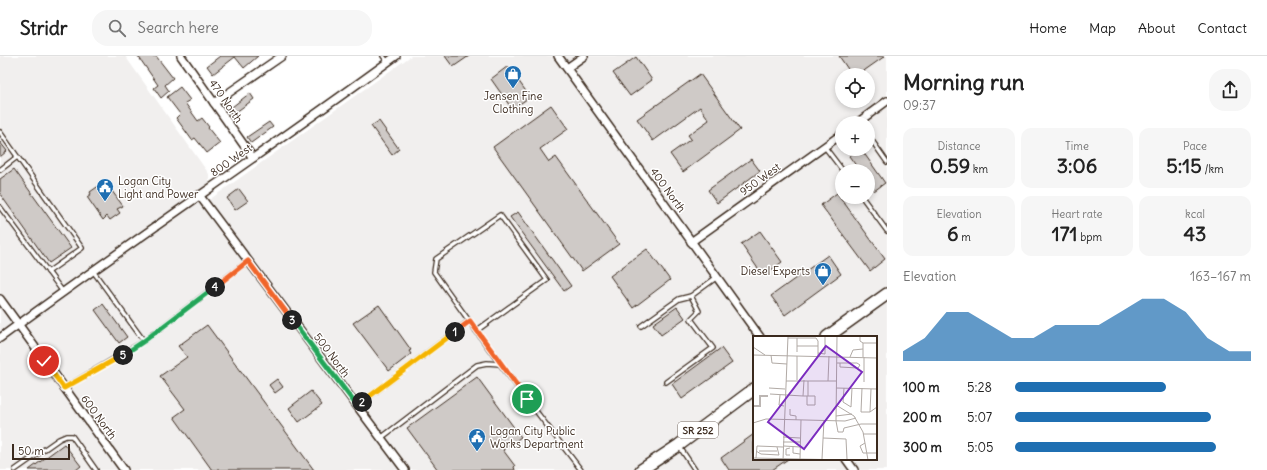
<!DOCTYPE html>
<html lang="en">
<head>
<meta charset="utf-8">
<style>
	:root { --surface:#fff; --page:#f6f6f6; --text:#222; --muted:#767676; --line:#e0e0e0; --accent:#1f6fb2 }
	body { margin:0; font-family:Delius,sans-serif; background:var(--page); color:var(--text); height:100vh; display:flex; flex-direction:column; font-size:15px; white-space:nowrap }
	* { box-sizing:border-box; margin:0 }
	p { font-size:13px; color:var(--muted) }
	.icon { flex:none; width:22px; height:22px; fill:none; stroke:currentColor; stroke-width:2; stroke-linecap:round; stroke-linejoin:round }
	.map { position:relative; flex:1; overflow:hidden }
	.panel { display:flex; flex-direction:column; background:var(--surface); width:380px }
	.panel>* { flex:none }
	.fabs { position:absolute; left:835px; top:12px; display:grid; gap:8px }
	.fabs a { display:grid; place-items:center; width:40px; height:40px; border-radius:50%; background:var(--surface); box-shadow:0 2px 6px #0003; font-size:20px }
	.scale { position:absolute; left:12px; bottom:10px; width:58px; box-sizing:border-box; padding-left:4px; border:2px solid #3b2a1e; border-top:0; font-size:11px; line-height:14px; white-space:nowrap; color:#3b2a1e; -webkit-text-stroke:3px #fff; paint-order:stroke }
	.pin { position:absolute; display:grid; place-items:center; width:34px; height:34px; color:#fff; margin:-17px; border:2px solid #fff; border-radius:50%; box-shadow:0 1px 4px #0007 }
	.km { position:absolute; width:20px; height:20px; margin:-10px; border-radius:50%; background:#222; color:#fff; font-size:11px; line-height:20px; text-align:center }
	.round { display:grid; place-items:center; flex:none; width:42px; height:42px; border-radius:16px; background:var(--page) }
	.overview { display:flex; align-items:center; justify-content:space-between; height:68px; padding:0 16px }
	h1 { font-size:22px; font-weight:800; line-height:30px }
	.metrics { display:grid; grid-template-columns:repeat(3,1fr); gap:6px; height:68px; padding:4px 16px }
	.metrics div { display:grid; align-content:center; border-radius:10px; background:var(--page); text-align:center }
	.metrics b { font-size:20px; font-weight:800 }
	.metrics small { font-size:11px; font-weight:400 }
	.metrics p { font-size:11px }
	.chart { height:112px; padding:8px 16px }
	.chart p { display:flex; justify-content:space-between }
	.chart svg { width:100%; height:72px; margin-top:4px; fill:var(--accent); opacity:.7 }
	ul { padding:0 16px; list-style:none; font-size:13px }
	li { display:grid; grid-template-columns:64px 48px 1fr; align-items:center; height:30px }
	li i { height:10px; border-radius:5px; background:var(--accent) }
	header { display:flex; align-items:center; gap:24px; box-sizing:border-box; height:56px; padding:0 20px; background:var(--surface); border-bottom:1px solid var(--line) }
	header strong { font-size:19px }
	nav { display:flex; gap:22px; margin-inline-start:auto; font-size:14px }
	.search { width:280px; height:36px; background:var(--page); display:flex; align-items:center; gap:10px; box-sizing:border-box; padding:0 14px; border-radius:16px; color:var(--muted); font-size:15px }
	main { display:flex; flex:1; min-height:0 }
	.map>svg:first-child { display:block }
	.built { fill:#f1efee; fill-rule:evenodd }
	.building { fill:#cfcac7; stroke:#3b2a1e }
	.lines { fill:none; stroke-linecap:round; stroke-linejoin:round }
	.lane-casing { stroke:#3b2a1e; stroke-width:6 }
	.street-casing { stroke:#3b2a1e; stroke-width:10 }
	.primary-casing { stroke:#3b2a1e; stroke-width:14 }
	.lane { stroke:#fff; stroke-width:3.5 }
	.street { stroke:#fff; stroke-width:7 }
	.primary { stroke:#fff; stroke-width:11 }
	.split-1-casing { stroke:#fff; stroke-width:8 }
	.split-2-casing { stroke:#fff; stroke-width:8 }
	.split-3-casing { stroke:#fff; stroke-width:8 }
	.split-4-casing { stroke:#fff; stroke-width:8 }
	.split-5-casing { stroke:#fff; stroke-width:8 }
	.split-6-casing { stroke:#fff; stroke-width:8 }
	.split-1 { stroke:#f0652b; stroke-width:5 }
	.split-2 { stroke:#f5b400; stroke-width:5 }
	.split-3 { stroke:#22a559; stroke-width:5 }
	.split-4 { stroke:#f0652b; stroke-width:5 }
	.split-5 { stroke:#22a559; stroke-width:5 }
	.split-6 { stroke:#f5b400; stroke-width:5 }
	.labels { text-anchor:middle; stroke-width:3; stroke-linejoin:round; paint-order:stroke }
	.shield { fill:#fff; stroke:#766a62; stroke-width:1 }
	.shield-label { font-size:10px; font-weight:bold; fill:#3b2a1e }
	.poi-label { font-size:11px; fill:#3b2a1e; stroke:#fff; text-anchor:start }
	.street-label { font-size:11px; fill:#3b2a1e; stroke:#fff }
	.inset-river { fill:none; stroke:#bcb6b3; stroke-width:2 }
	.inset-road { fill:none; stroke:#b1aaa5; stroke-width:1 }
	.view { fill:#7b2cbf; fill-opacity:0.15; stroke:#7b2cbf; stroke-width:2 }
	.inset-edge { fill:none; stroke:#3b2a1e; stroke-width:2 }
</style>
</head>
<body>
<header>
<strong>Stridr</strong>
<div class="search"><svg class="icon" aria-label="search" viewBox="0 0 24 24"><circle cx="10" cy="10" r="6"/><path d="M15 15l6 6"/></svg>Search here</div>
<nav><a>Home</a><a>Map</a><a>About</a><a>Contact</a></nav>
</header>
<main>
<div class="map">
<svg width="887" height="414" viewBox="0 0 887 414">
	<rect width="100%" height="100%" fill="#fff"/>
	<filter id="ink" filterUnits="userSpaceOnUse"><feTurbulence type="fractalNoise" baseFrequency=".025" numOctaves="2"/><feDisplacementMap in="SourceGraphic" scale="8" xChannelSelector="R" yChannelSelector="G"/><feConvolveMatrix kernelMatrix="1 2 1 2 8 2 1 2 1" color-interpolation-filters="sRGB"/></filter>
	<g filter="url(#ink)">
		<path class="built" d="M0,0H125L209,118V144L411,0H887V414H0ZM842,19H868V45H842ZM842,67H868V93H842ZM842,115H868V141H842ZM754,281H876V403H754Z"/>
		<g class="building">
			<path d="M138,0H156L173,22L165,29L169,35L161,42L154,32L158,29Z"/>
			<path d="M220,0H258L244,12L235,1L213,18L207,10Z"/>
			<path d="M445,0H469L453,11Z"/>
			<path d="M839,0H885L858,19H852Z"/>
			<path d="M636,1L652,24L630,40L613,17Z"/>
			<path d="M508,10L530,41L512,53L491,23Z"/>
			<path d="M700,18L740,74L683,116L670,98L691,83L688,79L709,64L700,51L653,85L637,63Z"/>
			<path d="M180,31L190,44L185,47L198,65L202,62L209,71L208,72L220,87L207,97L195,82L192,84L176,62L180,58L167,41Z"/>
			<path d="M250,37L254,43L232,59L228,54Z"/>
			<path d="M551,49L568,73L540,93L549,106L556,101L619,188L582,215L493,91Z"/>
			<path d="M379,65L399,93L392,99L371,70Z"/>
			<path d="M269,66L273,71L251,87L247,81Z"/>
			<path d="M0,86L7,95L0,101Z"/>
			<path d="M859,93H861L885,127L874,135L868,126V115H860L849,100Z"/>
			<path d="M751,103L760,115L717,147L708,134Z"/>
			<path d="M14,113L71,192L49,207L0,138V123Z"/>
			<path d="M106,127L123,150L117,153L120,157L110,164L107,160L103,164L87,141L91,138L90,136L100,129L101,131Z"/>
			<path d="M239,133L248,145L235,154L227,142Z"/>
			<path d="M837,137L885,203L870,215L821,149Z"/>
			<path d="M518,156L571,230L564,235L510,161Z"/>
			<path d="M760,175L782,206L763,220L741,188Z"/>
			<path d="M647,193L670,224L633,252L610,220Z"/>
			<path d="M828,199L841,218L785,259L771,240Z"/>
			<path d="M103,248L127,281L119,287L95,254Z"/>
			<path d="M379,249L411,294L409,295L411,298L389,315L353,267Z"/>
			<path d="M677,251L685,262L661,279L653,268Z"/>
			<path d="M207,269L314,414H212L174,361L185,353L160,320L187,301L178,290Z"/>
			<path d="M721,292L732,307L682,343L672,328Z"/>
			<path d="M477,321L521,381L503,394L515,410L514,411L515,414H438L407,372Z"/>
			<path d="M277,323L283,331L275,337L269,329Z"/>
			<path d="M311,335L322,349L299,366L289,352Z"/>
			<path d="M754,378V403H788L772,414H729L721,402Z"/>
			<path d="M64,388L81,410L76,414H29Z"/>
		</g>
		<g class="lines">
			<defs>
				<g id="lane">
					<path d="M383,0L388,6"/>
					<path d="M0,76L82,192L48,216"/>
					<path d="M868,79L887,106"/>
					<path d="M824,90L843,115"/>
					<path d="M0,114L17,101"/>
					<path d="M862,141L887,175"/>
					<path d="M0,151L63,236"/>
					<path d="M93,215L144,285"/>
					<path d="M641,270L679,243L691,240"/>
					<path d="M476,275L547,224L500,159L436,203L434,216L500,308"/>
					<path d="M666,326L713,292L691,263L699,255L691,240L717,221"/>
					<path d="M64,332L144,285L248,205"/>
					<path d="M357,350L469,265"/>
					<path d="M381,382L477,309L487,307L500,308L581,414"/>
					<path d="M679,390L695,414"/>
					<path d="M15,414L59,383L66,380H72L96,414"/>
				</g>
				<g id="street">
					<path d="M181,0L253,102"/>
					<path d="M558,0L760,281"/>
					<path d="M567,12L584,0"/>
					<path d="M214,47L282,0"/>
					<path d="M857,67L887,45"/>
					<path d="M199,139L405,414"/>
					<path d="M691,186L842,78"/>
					<path d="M0,243L124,414"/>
					<path d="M0,282C130,186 265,96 396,0"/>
					<path d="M846,403L854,414"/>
				</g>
				<g id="primary">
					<path d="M827,281L887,238"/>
					<path d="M641,414L679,389L754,333"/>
				</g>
			</defs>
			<use href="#lane" class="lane-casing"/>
			<use href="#street" class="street-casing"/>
			<use href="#primary" class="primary-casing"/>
			<use href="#lane" class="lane"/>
			<use href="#street" class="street"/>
			<use href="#primary" class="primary"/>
		</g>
	</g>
	<g class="lines" filter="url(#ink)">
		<defs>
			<path id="split-1" d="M455,276L470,265L527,343"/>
			<path id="split-2" d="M362,346L455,276"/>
			<path id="split-3" d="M292,264L357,350L362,346"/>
			<path id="split-4" d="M215,231L248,205L292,264"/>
			<path id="split-5" d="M123,299L144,285L215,231"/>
			<path id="split-6" d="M44,305L64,332L123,299"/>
		</defs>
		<use href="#split-1" class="split-1-casing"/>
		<use href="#split-2" class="split-2-casing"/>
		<use href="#split-3" class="split-3-casing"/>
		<use href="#split-4" class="split-4-casing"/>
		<use href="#split-5" class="split-5-casing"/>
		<use href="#split-6" class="split-6-casing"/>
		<use href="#split-1" class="split-1"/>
		<use href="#split-2" class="split-2"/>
		<use href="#split-3" class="split-3"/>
		<use href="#split-4" class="split-4"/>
		<use href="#split-5" class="split-5"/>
		<use href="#split-6" class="split-6"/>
	</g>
	<defs>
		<symbol id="shop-pin" viewBox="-11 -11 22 30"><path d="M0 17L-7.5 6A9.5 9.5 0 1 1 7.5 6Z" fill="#1f6fb2" stroke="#fff"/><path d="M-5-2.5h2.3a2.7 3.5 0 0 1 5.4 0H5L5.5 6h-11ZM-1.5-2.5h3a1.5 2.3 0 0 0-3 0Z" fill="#fff"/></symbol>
		<symbol id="civic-pin" viewBox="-11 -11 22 30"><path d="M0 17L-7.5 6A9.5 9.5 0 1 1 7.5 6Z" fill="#1f6fb2" stroke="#fff"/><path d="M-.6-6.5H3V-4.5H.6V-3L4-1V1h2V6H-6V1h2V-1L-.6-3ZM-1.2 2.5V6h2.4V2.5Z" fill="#fff"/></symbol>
	</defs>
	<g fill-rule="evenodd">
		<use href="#shop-pin" x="503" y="8" width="20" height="27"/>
		<use href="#civic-pin" x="95" y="121" width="20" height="27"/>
		<use href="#shop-pin" x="813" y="205" width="20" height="27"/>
		<use href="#civic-pin" x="467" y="371" width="20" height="27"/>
	</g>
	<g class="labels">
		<rect class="shield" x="678" y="366" width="40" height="16" rx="3"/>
		<g class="shield-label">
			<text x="698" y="378">SR 252</text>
		</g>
		<g class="poi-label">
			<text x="513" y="44" text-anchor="middle">Jensen Fine<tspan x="513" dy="13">Clothing</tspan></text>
			<text x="118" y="129">Logan City<tspan x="118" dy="13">Light and Power</tspan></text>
			<text x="810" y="219" text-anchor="end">Diesel Experts</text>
			<text x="490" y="379">Logan City Public<tspan x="490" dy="13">Works Department</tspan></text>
		</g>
		<g class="street-label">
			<text transform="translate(226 45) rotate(55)" y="4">470 North</text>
			<text transform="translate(231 104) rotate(-35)" y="4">800 West</text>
			<text transform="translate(760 123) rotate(-36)" y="4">950 West</text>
			<text transform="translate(668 134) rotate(54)" y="4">400 North</text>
			<text transform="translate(332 299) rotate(53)" y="4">500 North</text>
			<text transform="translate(99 361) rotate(54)" y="4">600 North</text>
		</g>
	</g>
	<g transform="translate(753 280)">
		<rect width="124" height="124" fill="#fff"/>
		<path class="inset-river" d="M0,70H7V60H15"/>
		<path class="inset-road" d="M107,0V5L110,7V21M35,2H63L65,5V20M110,7H124M44,10H65M0,11L12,19M44,16V2M65,17L72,18V0M0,19L124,22M18,19L19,27L34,28M97,21L100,14L110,13M84,27H104L107,29L105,32L87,31V27M44,44V20M33,45H84M75,45L76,20M111,46V21M16,52L32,53M83,52L124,53M91,52L90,66L98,71L99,52M109,52L108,76H117L124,71M17,58L50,60L51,44M27,59L26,69L31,70M50,60H62V69H54V60M55,60V45M83,69L101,80L110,96L115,124M37,73V79L43,80V84M117,76L118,53M83,80L99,78M83,85L84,0M83,85L85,96H90L91,92L108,88H124M0,87L13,83L92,85L103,82M110,98H124M30,101L47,102M70,102L93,103L94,123M30,106H47M112,107L107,110L110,117H124M31,110L47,111M40,110V117L47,118M3,115L8,118L26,119L24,111M6,115H24M37,119H33V113L37,112M0,122L95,124M3,122L4,110L30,111M47,123L48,84M69,123L71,84M30,124L35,0"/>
		<path class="view" d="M73,10L109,36L51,113L15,86Z"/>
		<rect width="124" height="124" class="inset-edge"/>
	</g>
</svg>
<div class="fabs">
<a><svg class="icon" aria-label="locate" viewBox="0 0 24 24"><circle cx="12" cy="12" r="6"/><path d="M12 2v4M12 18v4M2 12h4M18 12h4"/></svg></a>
<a>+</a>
<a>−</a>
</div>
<div class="scale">50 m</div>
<div class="pin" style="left:527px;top:343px;background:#1e9e55"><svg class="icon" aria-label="arrive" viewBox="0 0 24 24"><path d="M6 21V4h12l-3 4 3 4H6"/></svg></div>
<div class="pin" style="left:44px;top:305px;background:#d93025"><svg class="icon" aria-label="check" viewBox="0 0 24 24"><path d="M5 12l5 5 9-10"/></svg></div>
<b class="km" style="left:455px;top:276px">1</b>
<b class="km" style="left:362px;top:346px">2</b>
<b class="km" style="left:292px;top:264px">3</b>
<b class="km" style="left:215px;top:231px">4</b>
<b class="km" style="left:123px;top:299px">5</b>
</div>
<section class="panel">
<div class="overview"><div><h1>Morning run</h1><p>09:37</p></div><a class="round"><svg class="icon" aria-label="share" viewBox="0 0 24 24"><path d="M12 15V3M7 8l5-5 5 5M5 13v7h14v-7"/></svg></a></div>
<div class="metrics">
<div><p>Distance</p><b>0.59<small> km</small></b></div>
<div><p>Time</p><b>3:06</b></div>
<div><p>Pace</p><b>5:15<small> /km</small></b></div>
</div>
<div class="metrics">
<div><p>Elevation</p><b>6<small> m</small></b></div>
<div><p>Heart rate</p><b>171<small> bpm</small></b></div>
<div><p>kcal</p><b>43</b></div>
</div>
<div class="chart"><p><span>Elevation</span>163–167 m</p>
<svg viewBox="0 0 160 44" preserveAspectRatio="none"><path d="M0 44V38L10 30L20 14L30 14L40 22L50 30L60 30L70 22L80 22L90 22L100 14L110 6L120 6L130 14L140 30L150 38L160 38V44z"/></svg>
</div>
<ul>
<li><b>100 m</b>5:28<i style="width:64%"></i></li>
<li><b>200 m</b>5:07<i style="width:83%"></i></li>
<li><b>300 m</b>5:05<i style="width:85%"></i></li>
</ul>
</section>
</main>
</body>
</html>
